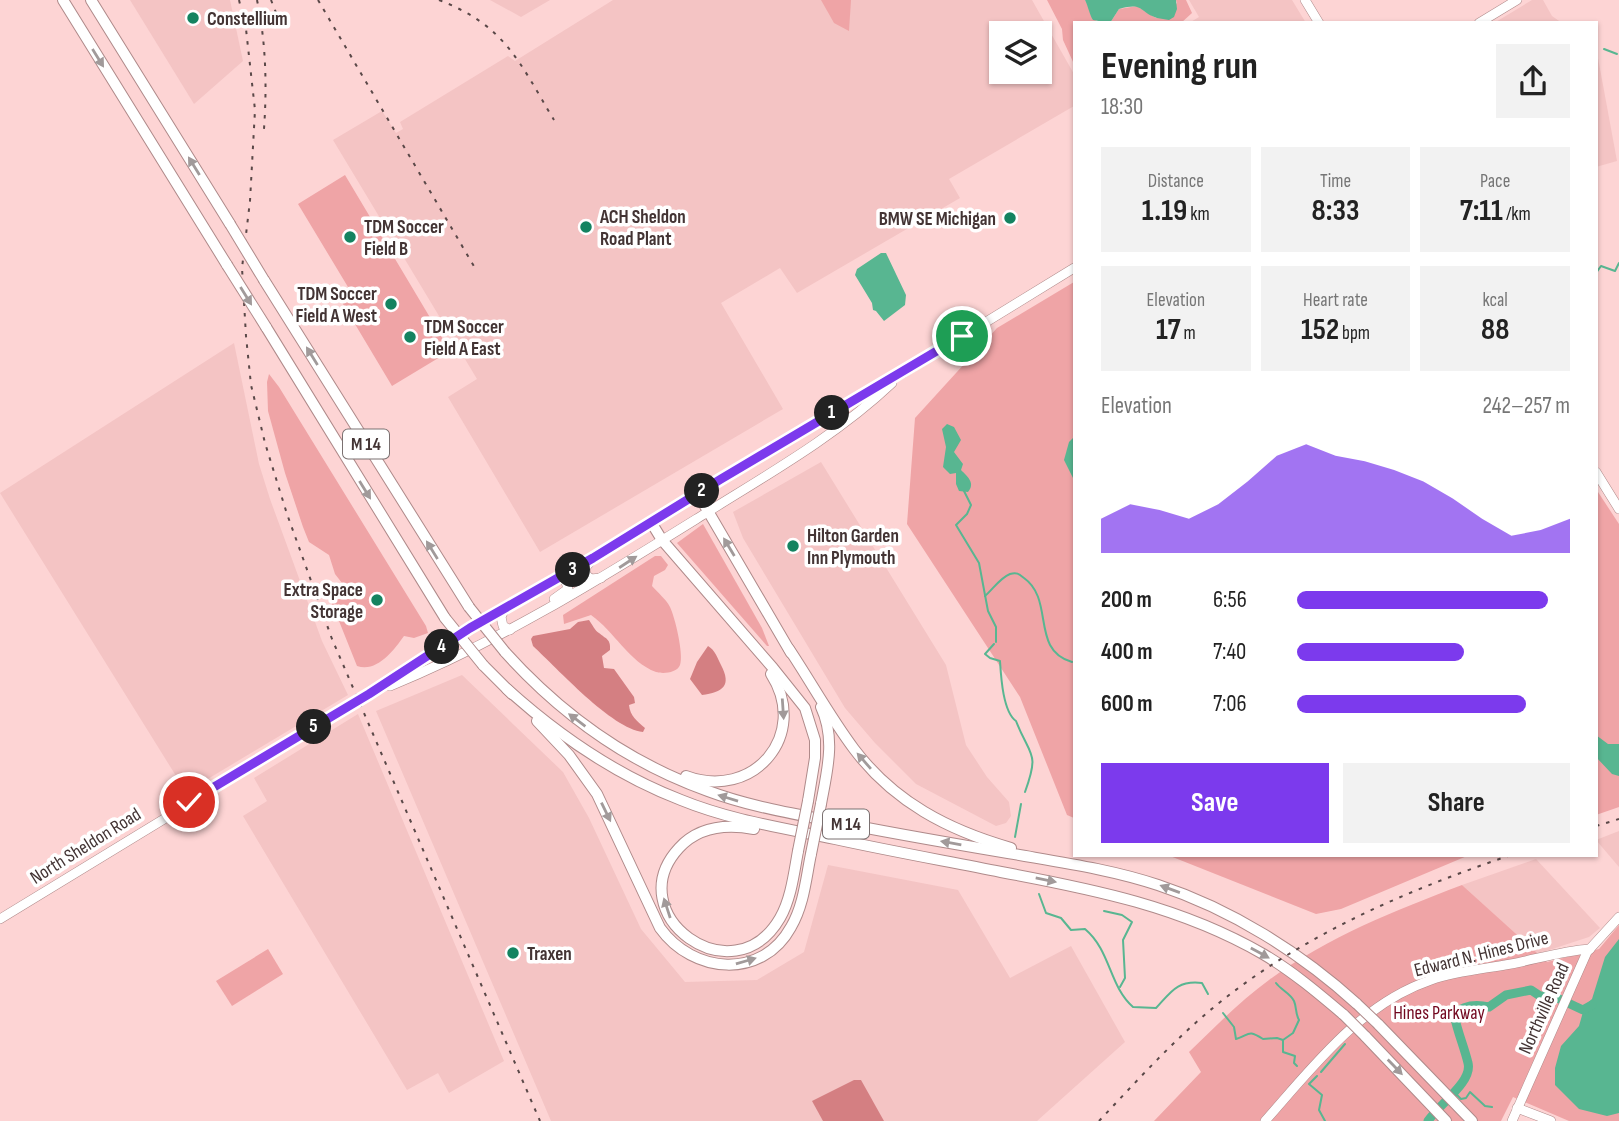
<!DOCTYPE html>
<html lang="en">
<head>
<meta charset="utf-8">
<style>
	:root { --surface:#fff; --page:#f2f2f2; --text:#222; --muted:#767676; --accent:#7c3aed }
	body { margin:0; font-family:"Sofia Sans Condensed",sans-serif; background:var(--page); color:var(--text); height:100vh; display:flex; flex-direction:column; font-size:26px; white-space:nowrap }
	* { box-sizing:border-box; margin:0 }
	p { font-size:23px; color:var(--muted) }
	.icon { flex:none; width:38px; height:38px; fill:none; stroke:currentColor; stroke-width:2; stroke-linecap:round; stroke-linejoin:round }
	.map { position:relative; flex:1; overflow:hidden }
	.drawer { position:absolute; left:1073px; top:21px; width:525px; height:836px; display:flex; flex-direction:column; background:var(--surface); border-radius:0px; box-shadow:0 2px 5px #0004 }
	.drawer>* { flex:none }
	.tools { position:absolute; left:989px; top:21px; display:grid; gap:14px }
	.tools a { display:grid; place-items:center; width:63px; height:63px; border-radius:0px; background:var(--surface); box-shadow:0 2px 5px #0004; font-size:35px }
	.pin { position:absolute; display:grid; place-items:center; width:60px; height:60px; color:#fff; margin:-30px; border:4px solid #fff; border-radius:50%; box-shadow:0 2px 7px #0007 }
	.km { position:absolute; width:35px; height:35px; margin:-18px; border-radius:50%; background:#222; color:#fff; font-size:19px; line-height:35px; text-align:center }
	.round { display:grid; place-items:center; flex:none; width:74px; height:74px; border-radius:0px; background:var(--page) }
	.head { display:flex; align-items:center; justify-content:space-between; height:119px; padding:0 28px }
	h1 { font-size:38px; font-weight:700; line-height:52px }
	.metrics { display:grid; grid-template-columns:repeat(3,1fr); gap:10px; height:119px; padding:7px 28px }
	.metrics div { display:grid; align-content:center; border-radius:0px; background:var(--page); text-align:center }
	.metrics b { font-size:30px; font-weight:700 }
	.metrics small { font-size:19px; font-weight:400 }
	.metrics p { font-size:19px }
	.chart { height:196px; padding:14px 28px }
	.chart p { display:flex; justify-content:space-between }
	.chart svg { width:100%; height:126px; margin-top:7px; fill:var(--accent); opacity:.7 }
	.action { display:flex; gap:14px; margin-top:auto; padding:14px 28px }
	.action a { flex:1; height:80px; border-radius:0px; background:var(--accent); color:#fff; font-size:28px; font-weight:700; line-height:80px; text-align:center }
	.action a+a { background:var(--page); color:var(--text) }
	ul { padding:0 28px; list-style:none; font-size:23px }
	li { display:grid; grid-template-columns:112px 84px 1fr; align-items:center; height:52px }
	li i { height:18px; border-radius:9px; background:var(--accent) }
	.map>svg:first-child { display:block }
	.built { fill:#f4c4c4; fill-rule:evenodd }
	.green { fill:#efa4a6 }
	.forest { fill:#d47f82 }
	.water { fill:#58b691 }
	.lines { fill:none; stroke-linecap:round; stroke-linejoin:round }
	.stream { stroke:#58b691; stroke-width:2 }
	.river { stroke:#58b691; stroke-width:9 }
	.secondary-casing { stroke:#af8a8a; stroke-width:10 }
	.highway-casing { stroke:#af8a8a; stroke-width:12 }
	.secondary { stroke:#fff; stroke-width:9 }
	.highway { stroke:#fff; stroke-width:10 }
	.rail { stroke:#5a4848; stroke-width:2; stroke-dasharray:3.5 7; stroke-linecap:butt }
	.highway-bridge-casing { stroke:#af8a8a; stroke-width:12; stroke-linecap:butt }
	.highway-bridge { stroke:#fff; stroke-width:10 }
	.oneway { fill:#a19a9a }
	.route-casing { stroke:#fff; stroke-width:14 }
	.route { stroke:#7c3aed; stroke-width:9 }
	.poi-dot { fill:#148360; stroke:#fff; stroke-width:2.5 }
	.labels { text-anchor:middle; stroke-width:7; stroke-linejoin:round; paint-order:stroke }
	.shield { fill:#fff; stroke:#7b7171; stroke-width:2 }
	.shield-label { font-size:18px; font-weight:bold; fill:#433434 }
	.poi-label { font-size:19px; font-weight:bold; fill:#433434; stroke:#fff; text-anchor:start }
	.street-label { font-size:19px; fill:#433434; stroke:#fff }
	.park-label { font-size:19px; fill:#71061e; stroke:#fff }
</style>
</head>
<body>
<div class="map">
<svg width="1619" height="1121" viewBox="0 0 1619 1121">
	<rect width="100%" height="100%" fill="#fdd4d4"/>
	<g class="built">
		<path d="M130,0H230L243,61L194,104Z"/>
		<path d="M490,0H550L521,17Z"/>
		<path d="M613,0H1032L1074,74V106L949,179L960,198L797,293L780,268L721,303L783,409L540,552L448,397L477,379L333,140L382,111L396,133L403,129L400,122L508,56L515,61ZM1001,33H1040V72H1001Z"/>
		<path d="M1189,0H1292L1306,23H1189L1199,17Z"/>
		<path d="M1532,0H1543L1552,16L1562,23H1494Z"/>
		<path d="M1596,47L1617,161L1596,167Z"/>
		<path d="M234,343L259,464L270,499L322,641L348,695L186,792L0,493Z"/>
		<path d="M821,462L946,665L966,745L987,777L1009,802L1011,816L1006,823L996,826L916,784L875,743L845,708L743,538L733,512Z"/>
		<path d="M462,675L563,772L589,818L641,929L685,982L757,980L804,952L828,865L958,890L1010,978L1071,946L1125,1042L1037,1121H551L376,711Z"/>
		<path d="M358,714L504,1061L449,1093L438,1073L407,1090L243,816L267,801L254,778Z"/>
		<path d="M1619,831V867L1596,840Z"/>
		<path d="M1536,859L1600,928L1589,937L1537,954L1462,885Z"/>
	</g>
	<g class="green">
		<path d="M821,0H851L849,31L834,23Z"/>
		<path d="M1047,0H1085L1096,21L1103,23H1074V64L1063,40L1062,29Z"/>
		<path d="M1176,0H1186L1192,13L1181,23H1110L1119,9L1137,6L1156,18H1162L1177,3Z"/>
		<path d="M345,175L450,351L392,386L337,294L348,287L298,204Z"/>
		<path d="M1074,282V818L1067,815L1020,697L907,524L915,418L997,328Z"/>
		<path d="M269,374L279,387L426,626L428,633L414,638L404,636C394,650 377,673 357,666L331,601L340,593L342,583L335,574L329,555L309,542L303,527L285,473L268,411L267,382Z"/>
		<path d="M1596,489L1619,524V807L1596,815Z"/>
		<path d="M703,524L762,628L769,646H767L677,543Z"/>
		<path d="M655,556H661L668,565L665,570L654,576L652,586C658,593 666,599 670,607C675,617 684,655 680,665C677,673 663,674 656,672C629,662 614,631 591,615L564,624L563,615Z"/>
		<path d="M1170,856H1467L1341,909L1316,914Z"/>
		<path d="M1462,885L1547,962L1599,949L1619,925V1121H1569L1513,1097L1501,1121H1154L1201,1072L1189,1052C1215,1027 1240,1001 1269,980C1328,937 1394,911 1462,885Z"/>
		<path d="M268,949L283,974L232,1006L216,981Z"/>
	</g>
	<g class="forest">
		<path d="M589,620C592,624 595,631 599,633C606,639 611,639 610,650L602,656L604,668L614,669L634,697L635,703L629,705C630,716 637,721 645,728L643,732C612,729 557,668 533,646L531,639L533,636L570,629L578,622Z"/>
		<path d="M708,646C715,650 717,657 721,665C732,686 723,692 702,695L690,679L697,662Z"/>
		<path d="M854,1080H861L884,1121H823L812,1101Z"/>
	</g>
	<g class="water">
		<path d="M1085,0H1176L1177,9L1174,17L1169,20C1165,19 1161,19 1157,18C1138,12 1145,2 1119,9L1110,23L1093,20C1090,16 1088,6 1085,0Z"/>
		<path d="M881,253H886L906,295L905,305L884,321L876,311L873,310L872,303L855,275L857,269Z"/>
		<path d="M947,424L954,427L961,440L954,452L963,464L961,470C967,476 976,483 968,492L959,491L956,484V473L950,474L943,467L946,447L942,429Z"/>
		<path d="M1074,437V480L1064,460L1069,442Z"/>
		<path d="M1596,735L1608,744H1619V776L1612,774L1596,757Z"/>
		<path d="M1619,939V1113L1607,1116L1579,1109L1555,1085V1068L1561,1046L1579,1026L1585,1005L1592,999L1605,957Z"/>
	</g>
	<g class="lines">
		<g class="stream">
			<path d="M1604,49L1617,54"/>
			<path d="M1596,273L1601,266L1615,271L1619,263"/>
			<path d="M964,491L971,505L967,514L956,525L979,563L988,611L996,627V642"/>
			<path d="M985,596C993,589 1000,578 1010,574C1017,572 1019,574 1024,578C1055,600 1030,650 1072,662"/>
			<path d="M994,644L985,654L990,658L1000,661C1001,677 1003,712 1016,721C1030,757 1040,751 1025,792"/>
			<path d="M1015,837L1021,804"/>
			<path d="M1039,894L1046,913L1061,918L1071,930L1085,929C1111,951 1109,986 1133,1007L1156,1008C1171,992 1177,980 1202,983L1208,994"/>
			<path d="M1104,911L1122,915L1132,922L1123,940L1125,978L1120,987"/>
			<path d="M1223,1013L1234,1027L1236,1039C1250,1035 1247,1029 1263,1039L1277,1038L1283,1040L1293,1033L1299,1020C1295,1013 1297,1008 1294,1001C1290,993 1281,990 1276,983"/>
			<path d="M1283,1041V1052L1295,1056L1294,1063L1297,1066"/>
			<path d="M1321,1072L1345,1044"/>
			<path d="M1317,1076L1309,1084L1322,1095L1319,1110L1325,1121"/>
			<path d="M1454,1092L1461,1099L1466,1098L1470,1092L1485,1106L1492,1107"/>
		</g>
		<path class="river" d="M1428,1121C1438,1105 1473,1082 1468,1063C1464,1046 1457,1031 1454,1014C1464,1005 1476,1004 1489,1007L1506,995L1531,990L1540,996H1553L1583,1010L1592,1005"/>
		<defs>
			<g id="secondary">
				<path d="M1305,0L1319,23"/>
				<path d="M1479,23L1517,0"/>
				<path d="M1596,472L1619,509"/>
				<path d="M590,562L585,568L586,575L591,579L601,578"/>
				<path d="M554,599L568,589L566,582L560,577"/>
				<path d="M505,608L501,617L503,626L510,630"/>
				<path d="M390,686C503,640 603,577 706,513C770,473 837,435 892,383"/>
				<path d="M0,919L369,694L470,629L593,558L721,479L849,402L903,373L1074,268"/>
				<path d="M1517,1108L1551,1121"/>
				<path d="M1265,1121C1313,1067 1360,1004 1431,980C1457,971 1484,969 1511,964C1537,959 1562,951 1590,949"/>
				<path d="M1512,1121L1587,952L1619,917"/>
			</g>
			<g id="highway">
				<path d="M63,0L227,265"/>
				<path d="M91,0L230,224"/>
				<path d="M264,280L469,607"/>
				<path d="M266,327L445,618"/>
				<path d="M698,494L791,653"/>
				<path d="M651,522L662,540L773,668L805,708L815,740V758L808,801"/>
				<path d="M789,649C811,682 830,717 854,749C894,802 948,830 1011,848"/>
				<path d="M505,652C561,714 629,763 708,791C748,806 790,813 831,821C890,833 949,843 1008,853C1059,862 1110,869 1158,885C1231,909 1301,953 1357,1004"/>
				<path d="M483,665L512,694"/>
				<path d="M507,689C558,735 616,775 681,800C730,820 783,828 835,839C890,851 946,861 1001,872C1093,889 1182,907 1263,954C1292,971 1318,993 1344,1015"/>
				<path d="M537,721L569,755L597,794L660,928C693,974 762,980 791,927C804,905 806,878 811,854"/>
				<path d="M686,776C753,801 810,735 771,674"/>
				<path d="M821,804C827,771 836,739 821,707"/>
				<path d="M754,829C727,824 699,826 679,848C618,914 733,999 780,918C791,899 794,873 798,851"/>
				<path d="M1378,1024L1472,1121"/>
				<path d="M1365,1036L1446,1121"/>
			</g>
		</defs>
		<use href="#secondary" class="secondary-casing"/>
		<use href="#highway" class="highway-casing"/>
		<use href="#secondary" class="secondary"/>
		<use href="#highway" class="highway"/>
		<g class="rail">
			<path d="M239,0L246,29L255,110L250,201L242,268L246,336L251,385L265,443L287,514L332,639L540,1121"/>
			<path d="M257,0C266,42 267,86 264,129"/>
			<path d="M271,0L277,15"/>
			<path d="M318,0L475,268"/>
			<path d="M439,0C506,26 519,62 554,120"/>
			<path d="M1596,826L1619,819"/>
			<path d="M1099,1121C1134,1084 1169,1045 1208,1012C1296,938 1400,893 1508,856"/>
		</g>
		<defs>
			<g id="highway-bridge">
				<path d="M230,224L264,280"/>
				<path d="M227,265L266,327"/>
				<path d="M469,607L505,652"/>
				<path d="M445,618L483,665"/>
				<path d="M798,851L808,801"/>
				<path d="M811,854L821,804"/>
				<path d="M1357,1004L1378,1024"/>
				<path d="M1344,1015L1365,1036"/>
			</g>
		</defs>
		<use href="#highway-bridge" class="highway-bridge-casing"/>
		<use href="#highway-bridge" class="highway-bridge"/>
	</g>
	<defs><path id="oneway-solid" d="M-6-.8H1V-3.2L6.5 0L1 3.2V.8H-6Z" transform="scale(1.75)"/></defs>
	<g class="oneway">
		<use href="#oneway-solid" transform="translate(98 58) rotate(58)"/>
		<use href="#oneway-solid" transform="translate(194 166) rotate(-122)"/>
		<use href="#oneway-solid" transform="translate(246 296) rotate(58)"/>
		<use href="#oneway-solid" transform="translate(312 356) rotate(-122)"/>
		<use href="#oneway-solid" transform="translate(365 490) rotate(58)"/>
		<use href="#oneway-solid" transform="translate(729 547) rotate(-121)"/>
		<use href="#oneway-solid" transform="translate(432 550) rotate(-122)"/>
		<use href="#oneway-solid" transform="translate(628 562) rotate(-33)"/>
		<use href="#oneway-solid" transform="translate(783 709) rotate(86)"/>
		<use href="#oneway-solid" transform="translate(577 720) rotate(-143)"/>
		<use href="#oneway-solid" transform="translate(864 761) rotate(-131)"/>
		<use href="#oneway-solid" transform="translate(728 798) rotate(-163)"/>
		<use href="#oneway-solid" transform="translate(606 812) rotate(64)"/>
		<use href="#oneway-solid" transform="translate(951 843) rotate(-170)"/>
		<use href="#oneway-solid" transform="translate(1046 880) rotate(11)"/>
		<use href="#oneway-solid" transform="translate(1170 889) rotate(-160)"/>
		<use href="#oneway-solid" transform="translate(667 908) rotate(-108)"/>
		<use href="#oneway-solid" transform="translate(1260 953) rotate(29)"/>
		<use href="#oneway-solid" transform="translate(746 961) rotate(-16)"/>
		<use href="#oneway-solid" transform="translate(1395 1067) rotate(46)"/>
	</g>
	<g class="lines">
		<defs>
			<path id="route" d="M189,802L369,694L470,628L593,558L721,479L962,336"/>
		</defs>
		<use href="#route" class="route-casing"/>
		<use href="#route" class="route"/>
	</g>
	<g class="poi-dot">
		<circle cx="193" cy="18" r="7"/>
		<circle cx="1010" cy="218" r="7"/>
		<circle cx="586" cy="227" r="7"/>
		<circle cx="350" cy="237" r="7"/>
		<circle cx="391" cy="304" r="7"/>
		<circle cx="410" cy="337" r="7"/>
		<circle cx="793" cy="546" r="7"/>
		<circle cx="377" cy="600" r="7"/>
		<circle cx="513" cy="953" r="7"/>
	</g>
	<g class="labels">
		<g class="shield">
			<rect x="343" y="429.5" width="46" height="29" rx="5"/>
			<rect x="823" y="809.5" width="46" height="29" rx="5"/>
		</g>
		<g class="shield-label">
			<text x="366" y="450">M 14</text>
			<text x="846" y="830">M 14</text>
		</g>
		<g class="poi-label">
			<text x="207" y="25">Constellium</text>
			<text x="600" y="223">ACH Sheldon<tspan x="600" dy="22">Road Plant</tspan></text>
			<text x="996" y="225" text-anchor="end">BMW SE Michigan</text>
			<text x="364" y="233">TDM Soccer<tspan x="364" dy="22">Field B</tspan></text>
			<text x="377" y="300" text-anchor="end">TDM Soccer<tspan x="377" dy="22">Field A West</tspan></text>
			<text x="424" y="333">TDM Soccer<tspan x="424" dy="22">Field A East</tspan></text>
			<text x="807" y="542">Hilton Garden<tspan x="807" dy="22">Inn Plymouth</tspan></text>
			<text x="363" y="596" text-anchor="end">Extra Space<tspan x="363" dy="22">Storage</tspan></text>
			<text x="527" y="960">Traxen</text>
		</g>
		<g class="street-label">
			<text transform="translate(85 845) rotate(-32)" y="7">North Sheldon Road</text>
			<text transform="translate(1481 953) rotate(-14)" y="7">Edward N. Hines Drive</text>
			<text transform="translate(1543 1008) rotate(-66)" y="7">Northville Road</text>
		</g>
		<g class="park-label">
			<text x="1439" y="1019">Hines Parkway</text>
		</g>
	</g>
</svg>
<div class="tools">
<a><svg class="icon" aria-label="layers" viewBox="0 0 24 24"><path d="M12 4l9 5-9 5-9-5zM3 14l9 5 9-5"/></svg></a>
</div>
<div class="pin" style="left:962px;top:336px;background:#1e9e55"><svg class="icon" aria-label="arrive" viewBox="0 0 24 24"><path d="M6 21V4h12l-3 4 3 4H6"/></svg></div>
<div class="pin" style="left:189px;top:802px;background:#d93025"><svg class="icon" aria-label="check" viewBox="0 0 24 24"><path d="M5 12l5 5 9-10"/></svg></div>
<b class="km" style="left:832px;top:413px">1</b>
<b class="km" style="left:702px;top:491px">2</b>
<b class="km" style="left:573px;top:570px">3</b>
<b class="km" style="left:442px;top:647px">4</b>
<b class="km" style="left:314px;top:727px">5</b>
<section class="drawer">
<div class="head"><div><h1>Evening run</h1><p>18:30</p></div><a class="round"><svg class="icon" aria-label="share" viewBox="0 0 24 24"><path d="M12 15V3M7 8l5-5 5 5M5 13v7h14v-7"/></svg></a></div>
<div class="metrics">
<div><p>Distance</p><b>1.19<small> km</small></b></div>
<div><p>Time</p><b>8:33</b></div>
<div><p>Pace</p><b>7:11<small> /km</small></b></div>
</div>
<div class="metrics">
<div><p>Elevation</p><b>17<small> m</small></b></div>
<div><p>Heart rate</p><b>152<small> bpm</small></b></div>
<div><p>kcal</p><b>88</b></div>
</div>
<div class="chart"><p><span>Elevation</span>242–257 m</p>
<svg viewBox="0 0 160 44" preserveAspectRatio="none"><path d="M0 44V32L10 27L20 29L30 32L40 27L50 19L60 10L70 6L80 10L90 12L100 15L110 19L120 25L130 32L140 38L150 36L160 32V44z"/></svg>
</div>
<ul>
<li><b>200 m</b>6:56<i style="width:92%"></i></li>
<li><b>400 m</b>7:40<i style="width:61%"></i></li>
<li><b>600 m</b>7:06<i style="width:84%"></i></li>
</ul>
<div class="action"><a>Save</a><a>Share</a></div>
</section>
</div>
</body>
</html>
